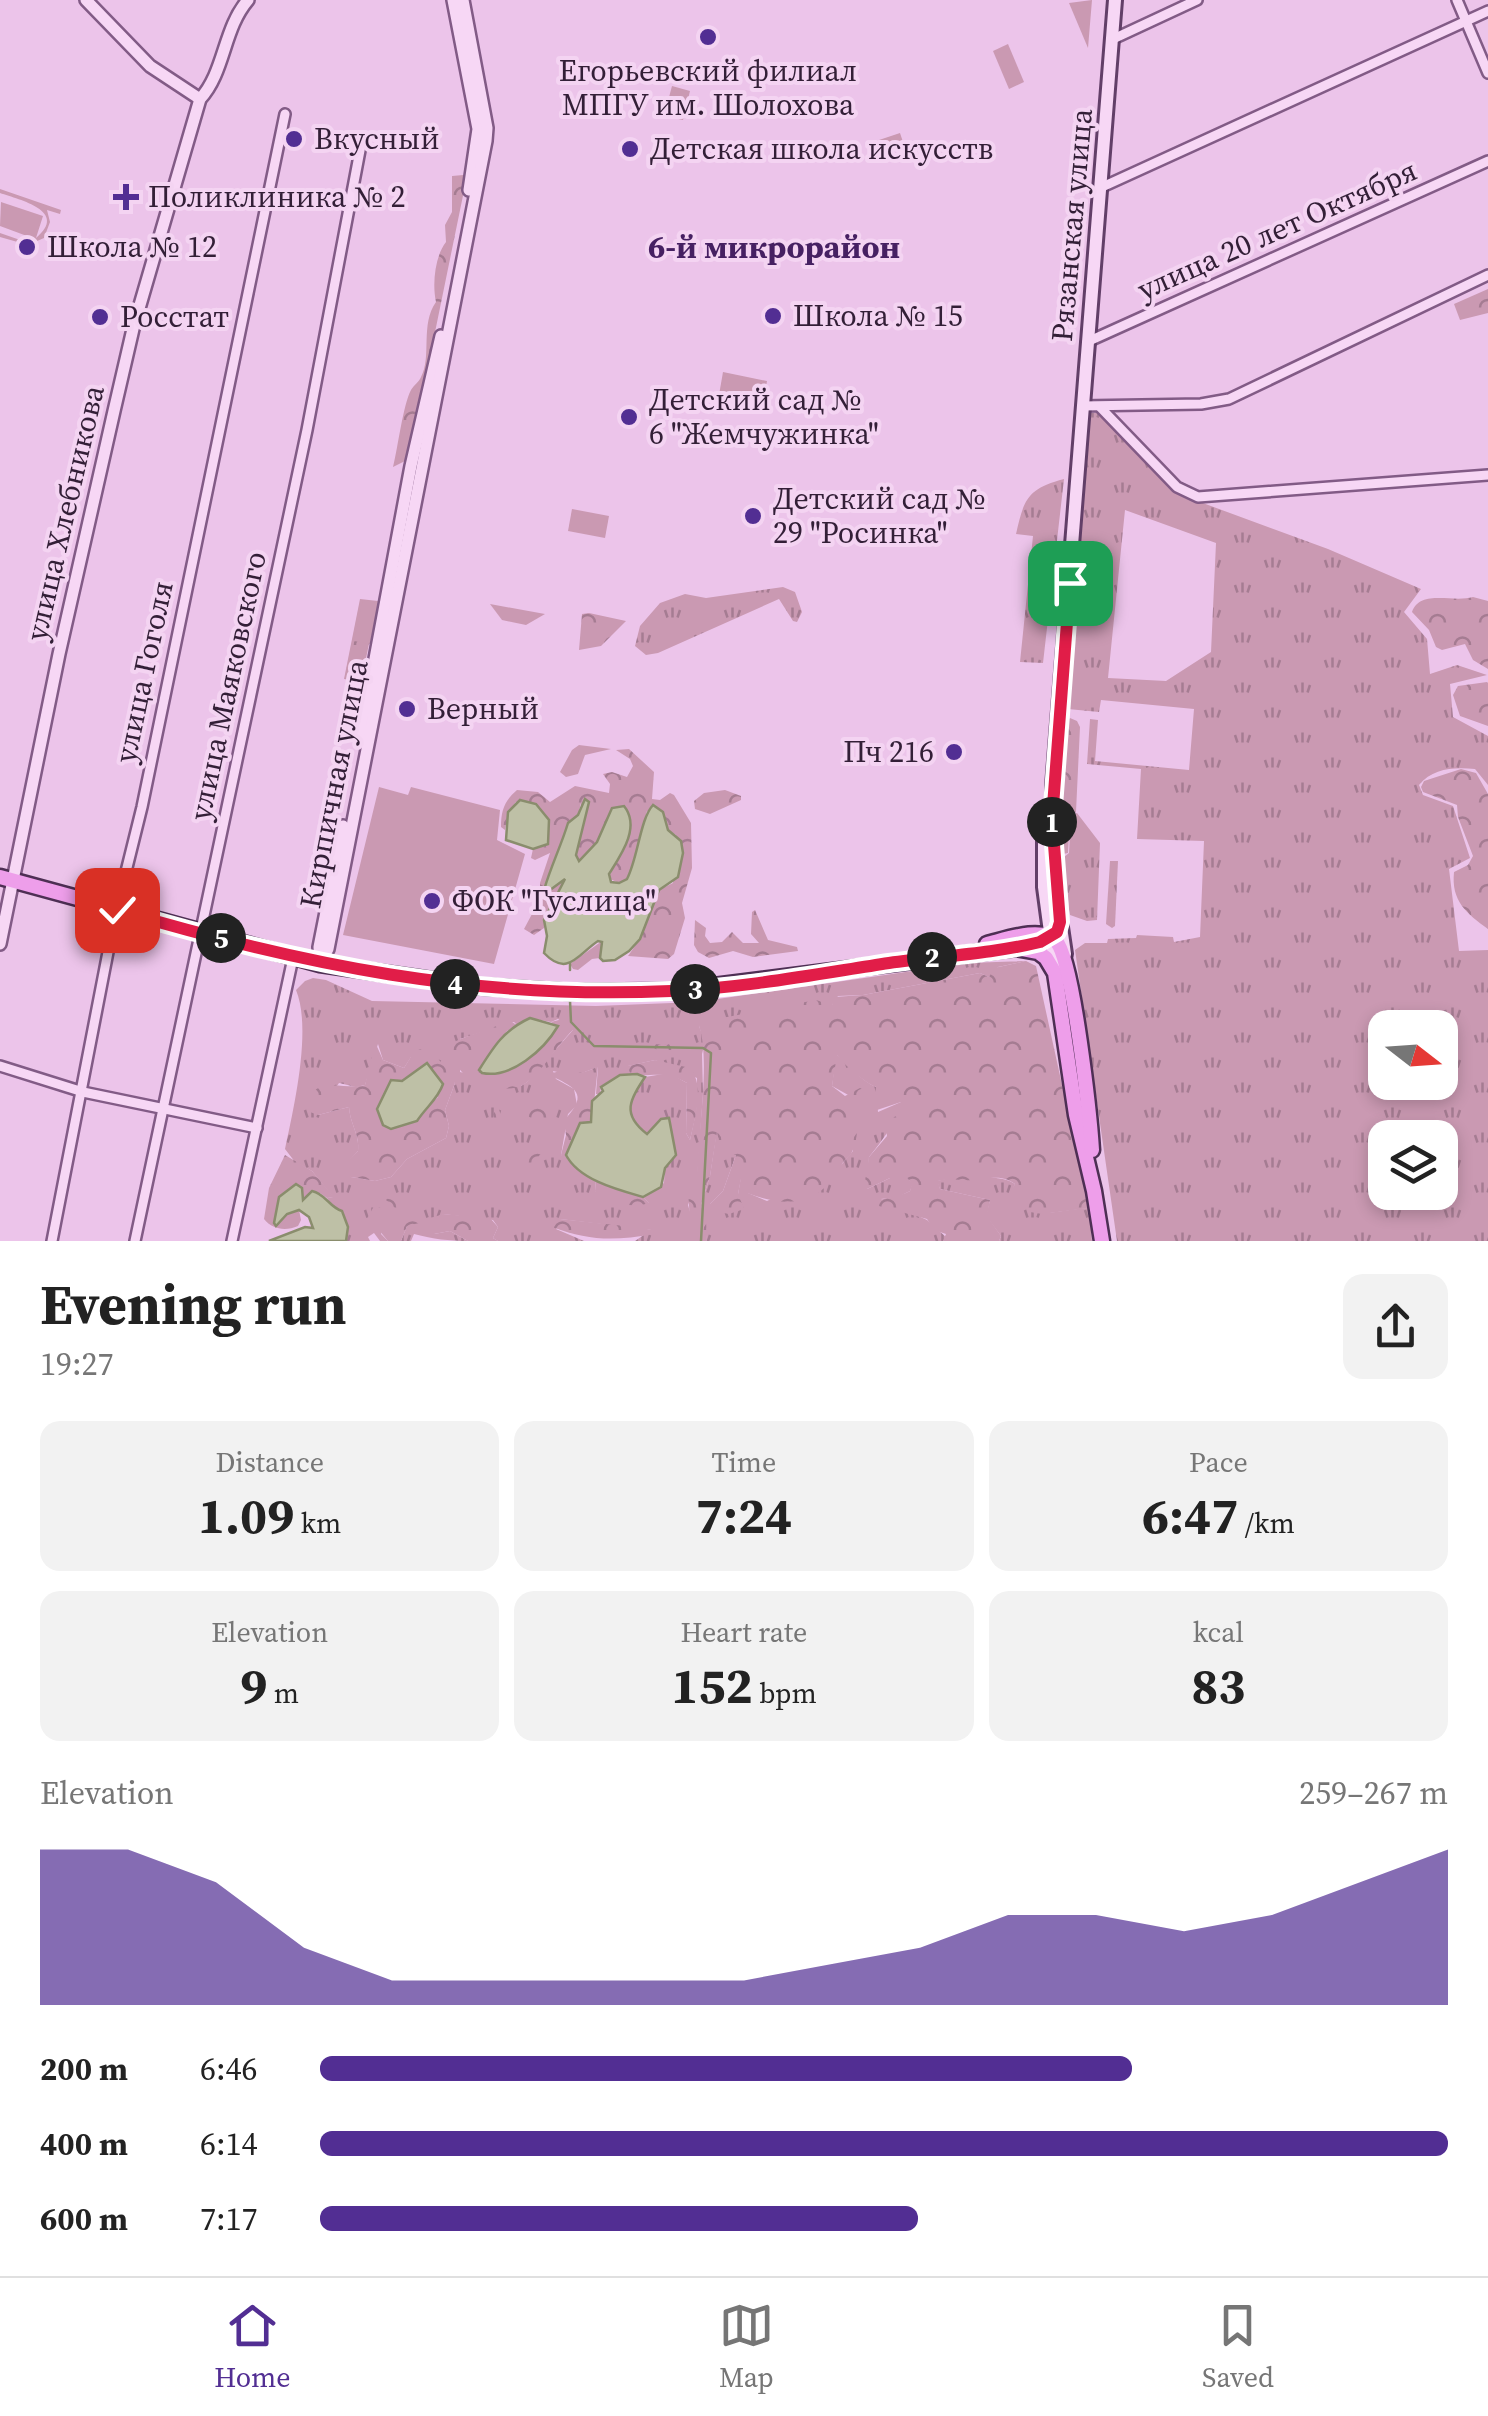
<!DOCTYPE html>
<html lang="en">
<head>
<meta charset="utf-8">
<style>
	:root { --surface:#fff; --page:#f2f2f2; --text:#222; --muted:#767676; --line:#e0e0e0; --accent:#522e93 }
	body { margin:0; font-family:"Source Serif 4",serif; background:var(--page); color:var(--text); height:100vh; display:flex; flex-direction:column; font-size:38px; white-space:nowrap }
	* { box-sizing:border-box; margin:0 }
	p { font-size:32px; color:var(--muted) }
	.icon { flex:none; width:55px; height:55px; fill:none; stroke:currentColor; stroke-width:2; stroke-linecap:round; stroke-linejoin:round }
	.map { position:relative; height:1241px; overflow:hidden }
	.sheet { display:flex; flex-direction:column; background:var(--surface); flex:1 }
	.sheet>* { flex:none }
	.needle { width:65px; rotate:107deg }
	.buttons { position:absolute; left:1368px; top:1010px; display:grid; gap:20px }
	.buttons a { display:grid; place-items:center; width:90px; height:90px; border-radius:20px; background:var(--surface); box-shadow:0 5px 15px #0003; font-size:50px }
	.pin { position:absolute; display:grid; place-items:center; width:85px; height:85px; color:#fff; margin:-42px; border-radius:20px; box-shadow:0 5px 15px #0006 }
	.km { position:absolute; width:50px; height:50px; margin:-25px; border-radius:50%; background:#222; color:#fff; font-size:28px; line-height:50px; text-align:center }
	.round { display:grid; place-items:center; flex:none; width:105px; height:105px; border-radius:20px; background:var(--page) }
	.head { display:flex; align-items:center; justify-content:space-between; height:170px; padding:0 40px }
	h1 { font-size:55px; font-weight:700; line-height:75px }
	.figures { display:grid; grid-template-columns:repeat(3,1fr); gap:15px; height:170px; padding:10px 40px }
	.figures div { display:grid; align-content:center; border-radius:20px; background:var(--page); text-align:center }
	.figures b { font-size:50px; font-weight:700 }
	.figures small { font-size:28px; font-weight:400 }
	.figures p { font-size:28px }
	.chart { height:280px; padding:20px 40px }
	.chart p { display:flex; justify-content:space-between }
	.chart svg { width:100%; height:180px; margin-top:10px; fill:var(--accent); opacity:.7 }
	ul { padding:0 40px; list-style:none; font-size:32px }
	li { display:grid; grid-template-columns:160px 120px 1fr; align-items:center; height:75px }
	li i { height:25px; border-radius:12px; background:var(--accent) }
	.tab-bar { display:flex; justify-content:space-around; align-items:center; height:140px; border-top:2px solid var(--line); background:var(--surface); font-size:28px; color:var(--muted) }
	.tab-bar a { display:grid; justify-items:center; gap:5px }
	.tab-bar .active { color:var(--accent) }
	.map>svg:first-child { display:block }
	.grass { fill:url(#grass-tufts); fill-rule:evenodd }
	.forest { fill:url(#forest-crowns); fill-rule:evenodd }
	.park { fill:#ca99b2 }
	.water { fill:#bec0a6; stroke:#8a8d6d; stroke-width:2.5 }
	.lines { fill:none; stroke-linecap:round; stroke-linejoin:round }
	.stream { stroke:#8a8d6d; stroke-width:2.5 }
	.minor-casing { stroke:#825b86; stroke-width:14 }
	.tertiary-casing { stroke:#825b86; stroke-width:16 }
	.secondary-casing { stroke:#623f68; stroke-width:18 }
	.primary-casing { stroke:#4e2f54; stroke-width:19 }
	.minor { stroke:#f7d7f5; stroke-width:9 }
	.tertiary { stroke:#f7d7f5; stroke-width:11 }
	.secondary { stroke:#f7d7f5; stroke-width:12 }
	.primary { stroke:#ee9eea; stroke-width:14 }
	.route-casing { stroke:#fff; stroke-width:20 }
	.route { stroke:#e11d48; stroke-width:12 }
	.poi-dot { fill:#522e93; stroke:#f4d4f2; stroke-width:4 }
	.labels { text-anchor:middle; stroke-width:8; stroke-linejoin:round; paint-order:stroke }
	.poi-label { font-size:30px; fill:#331f37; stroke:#f4d4f2; text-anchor:start }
	.street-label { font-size:30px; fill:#331f37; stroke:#f4d4f2 }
	.neighbourhood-label { font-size:32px; font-weight:bold; fill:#462062; stroke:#f4d4f2 }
</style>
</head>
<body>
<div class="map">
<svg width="1488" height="1241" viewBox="0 0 1488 1241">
	<defs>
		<pattern id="grass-tufts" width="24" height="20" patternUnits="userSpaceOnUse" patternTransform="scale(2.5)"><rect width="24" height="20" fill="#ca99b2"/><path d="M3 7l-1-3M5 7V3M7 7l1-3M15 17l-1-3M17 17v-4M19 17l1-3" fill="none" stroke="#a57c92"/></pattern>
		<pattern id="forest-crowns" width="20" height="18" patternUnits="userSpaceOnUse" patternTransform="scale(2.5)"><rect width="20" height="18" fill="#ca99b2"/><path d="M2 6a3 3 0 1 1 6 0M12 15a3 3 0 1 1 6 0" fill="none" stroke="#a57c92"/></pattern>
	</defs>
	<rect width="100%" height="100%" fill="#ecc4ea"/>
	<g class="grass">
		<path d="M1090,413H1098L1181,495L1328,549L1421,589L1404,612L1427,639L1430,674L1457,665L1487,675L1450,684L1453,717L1488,736V785L1475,769C1454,767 1433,768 1419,785L1423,795L1453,806L1470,858L1449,869L1459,951L1488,950V1241H1117L1075,950L1085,943H1107L1108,939L1136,938L1137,935L1173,937L1174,942L1200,937L1204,841L1137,839L1141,769L1087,764L1090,719L1098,720L1095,761L1189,770L1194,709L1101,700L1099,712L1068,709L1062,703ZM1125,510L1216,543L1211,652L1166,681L1108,678ZM1385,1028H1440V1082H1385ZM1385,1138H1440V1192H1385Z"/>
		<path d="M1064,479L1043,663L1020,662L1033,536L1016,534C1024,499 1027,489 1064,479Z"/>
		<path d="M783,587L795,592L802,612L797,622L793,621L779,599L658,653L646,655L635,646L640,626L660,603L685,594L706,598Z"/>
		<path d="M579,745L611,749L585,755L578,774L566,777L560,772L572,750Z"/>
		<path d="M1077,813L1100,843L1097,920L1087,921L1070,915L1069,910L1064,857L1069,853L1071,815Z"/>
		<path d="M1110,861H1118L1115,926L1112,928L1106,924Z"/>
		<path d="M602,941L600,958L592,959L578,970L573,969L570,964Z"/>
		<path d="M1026,961L998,967L989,977L980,973L863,995L838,996L832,1005L699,1026L705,1042L702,1054L703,1093L697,1180L688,1205L693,1222L691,1241H635L651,1230L560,1219L556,1229L584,1241H498L493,1238L498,1227L493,1220L443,1214L434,1234L450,1231L468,1241C448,1241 434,1239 414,1234L411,1241H401L407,1226L396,1208L395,1212H386L381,1234L388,1241H380L374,1233L368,1237L370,1241H346L348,1227L327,1198L333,1197L312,1171L295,1162L285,1149C294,1107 312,1029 296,990L305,981L313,978L326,980L372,1001L596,1006L697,1002L968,963ZM530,1018L551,1022L558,1019L573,1030L527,1082L521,1086L460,1072V1039L514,1022L517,1025ZM378,1044L383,1060L404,1068L411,1057L455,1083L445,1110L449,1126L446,1138L407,1159L391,1177L375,1181L351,1177L349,1161L358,1151C360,1135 350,1124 349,1107L318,1115L339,1083L356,1087L365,1085ZM655,1060L697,1078L696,1112L690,1140L686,1133L687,1083L669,1073L645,1077C630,1101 622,1113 647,1134L661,1119L676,1155L665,1168L664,1183L643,1197L649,1203L595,1191L596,1179L561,1155L568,1114L577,1105L574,1089L556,1079L553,1071L574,1076L598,1067L596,1094H600L601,1086L619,1075H631L628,1066Z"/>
		<path d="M836,1054C849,1065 861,1081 876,1087L878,1112L901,1102H914C895,1118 885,1138 869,1157L867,1189L890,1178H907L913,1183L910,1191L898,1197L881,1199L927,1220L947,1238L943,1241H707L701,1205L710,1176L717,1129L736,1155L723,1191L710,1204L738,1194L741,1177L748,1193L767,1201L842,1164L853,1151L850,1096L832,1086Z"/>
		<path d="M953,1177C974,1182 996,1172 1015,1184L1012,1191C1042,1224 1047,1210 1089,1208L1092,1241H999L1001,1236L986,1216L990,1200L940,1189L937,1181Z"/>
	</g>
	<g class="forest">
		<path d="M463,175L466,181L409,459L393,467C398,447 403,405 411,390C414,385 419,382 421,377C432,357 420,324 436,302C432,284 435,256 446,242L445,225L452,212V176Z"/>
		<path d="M1488,289V313L1460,320L1454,304Z"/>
		<path d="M1473,597L1488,601V669L1473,660L1465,644L1442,650L1436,647L1429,630L1412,612C1420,589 1453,603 1473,597Z"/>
		<path d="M360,599L378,601L361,682L344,679Z"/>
		<path d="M589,613L626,621L601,646L579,650L582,614Z"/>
		<path d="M1487,682L1488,683V726L1460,716L1453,695L1458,686Z"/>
		<path d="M1070,718L1077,721L1080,727L1076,812L1070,816L1068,853L1063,854L1060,782L1065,723Z"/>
		<path d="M629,749L654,772L652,799L660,800L670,793L674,795L691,823L692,868L682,903L685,918L674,954L668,959L628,956L640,939L659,890L673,883L676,835L668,830L663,812L647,811L631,872L627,879L619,883L608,878L624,849L612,808L597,842L584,859H576L581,834V803L578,815L568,823C561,847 551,867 547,892L566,878C562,897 545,908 544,928L534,935L524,929L540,899V883L550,853L535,860L531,858L533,849L545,846L516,802L508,812L505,830L501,827C501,811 504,801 517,790L538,792L550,802L575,786L609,793L610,784L603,774L612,772L627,777L633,766L630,759L616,750Z"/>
		<path d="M1461,769L1476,773L1488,794V929C1466,913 1451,901 1454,872L1468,865L1473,856L1458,817L1457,805L1423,792L1421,787L1424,781Z"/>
		<path d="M725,790L741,796V800L710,814L695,809L694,801L704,793Z"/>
		<path d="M755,910L768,940L797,947L798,951L753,957L733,951L709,958L698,952L694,945L695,920L706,928L705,936L710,943L722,942L732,932L743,943H759L751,934L752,912Z"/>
		<path d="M1026,961L1036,966L1089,1208L1042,1214L1030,1212L1011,1191L1015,1184C999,1173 989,1180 972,1180C959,1181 952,1177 938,1181L940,1189L990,1200L987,1216L1001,1236L999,1241H943L946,1234L934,1230L927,1219L879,1206L877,1202C887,1196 899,1197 910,1191L912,1183L907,1178H890L867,1189L864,1187L869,1157L887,1136L885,1120L897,1116L912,1102H901L874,1111L876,1087C864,1082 845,1066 837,1055L832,1086L845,1096L860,1088L867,1092V1108C852,1123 861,1135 852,1152C850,1157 844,1160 842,1164C821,1205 788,1209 747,1193L741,1179L738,1194L744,1209L729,1214L713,1211L710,1204L723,1191L736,1155L721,1151L717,1132L710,1176L701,1205L706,1221L707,1241H691L688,1188L697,1179C697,1138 711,1060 699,1026L701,1022L816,1000L832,1005L834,997L863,995L980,973L989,977L994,968Z"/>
		<path d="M570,1017L576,1022L573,1030C556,1046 543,1072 523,1085C516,1089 508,1089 500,1088C472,1086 453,1073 452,1043C470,1034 491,1029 510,1021L517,1025L507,1031L480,1069L538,1052L558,1027L551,1022Z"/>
		<path d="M678,1040L691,1050L689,1053L668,1056L654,1048V1044L667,1045Z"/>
		<path d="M375,1042L383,1060L404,1068L415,1050L428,1049L444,1065L455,1083L445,1110L449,1126L446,1138L407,1159L391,1177L375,1181L351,1177L344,1172L349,1160L358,1151C360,1135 350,1124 349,1107L318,1115L310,1112C305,1072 345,1091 365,1085ZM411,1076L438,1097L424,1110L417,1121L391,1080L402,1081Z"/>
		<path d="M655,1060L690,1068C705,1085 695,1119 690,1140L686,1133L687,1083C663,1070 655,1077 631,1075L627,1066Z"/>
		<path d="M598,1066L592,1122L580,1123C576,1136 566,1146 567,1160L563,1159L561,1155L566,1135L564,1122C567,1116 572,1112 575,1106C586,1088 560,1082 549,1074C567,1067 574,1080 598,1066Z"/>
		<path d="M496,1102C508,1126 499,1146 471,1138L493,1118Z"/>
		<path d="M528,1105H554L556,1109L548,1145L529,1168L521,1166L517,1158C538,1151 532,1141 538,1123L528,1116L524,1107Z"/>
		<path d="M285,1155L312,1171L334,1197L327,1198L320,1193L303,1200L301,1196L277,1225L287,1214L299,1210L301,1220L298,1226C286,1231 273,1230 264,1219L269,1188Z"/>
		<path d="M596,1179L643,1197L649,1203C632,1209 608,1203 595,1191Z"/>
		<path d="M391,1195C407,1200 423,1202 423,1222L407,1226L401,1241H388L368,1217L374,1206L394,1212L395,1208L386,1200Z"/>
		<path d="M443,1214L490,1218L498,1227L493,1238L498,1241H468L450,1231L434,1234L429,1228L431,1218Z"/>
		<path d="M560,1219L643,1228L651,1230L653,1234C615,1241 589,1241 552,1227L550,1223Z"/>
	</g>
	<g class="park">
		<path d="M1092,0L1088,48L1069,3Z"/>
		<path d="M1008,44L1024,82L1009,89L993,51Z"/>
		<path d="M672,86L690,91L683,120L664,116Z"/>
		<path d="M900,133L905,148L880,156L876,141Z"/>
		<path d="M0,189L61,210L60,214L47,210L50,222L44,238L28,245L0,237V233L23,241L35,239L0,226L1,202L43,216L36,238C69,211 20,200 0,193Z"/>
		<path d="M723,372L767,381L763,404L719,395Z"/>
		<path d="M572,509L609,516L605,538L568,531Z"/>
		<path d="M363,600L379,603L370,644L354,641Z"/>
		<path d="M490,604L545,614L526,625L502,620Z"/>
		<path d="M379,787L408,795L411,787L500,810L497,840L525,854L494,964L343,935Z"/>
	</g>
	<g class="water">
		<path d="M585,799L589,802L576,855L579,861L597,842L612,808L624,806C641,827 621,855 609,874L611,882L619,883L627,879C638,858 640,819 653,805L663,812L668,830L681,841L683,853L678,877L659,890L640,939L629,951L615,960L603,961L600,958L602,942L598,941C578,954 568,978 544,953L547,936L544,920L565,879L546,893L544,890C551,866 561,846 568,823L578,815Z"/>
		<path d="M520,800L536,804L549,820L548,844L533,849L506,840L508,812Z"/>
		<path d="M530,1018L558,1026C544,1050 511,1079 482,1073L479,1070C494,1046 504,1030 530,1018Z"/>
		<path d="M427,1063L443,1084C438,1099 426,1107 417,1121L391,1129L383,1125L377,1109L391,1080L402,1081Z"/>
		<path d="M637,1074L645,1077C630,1100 621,1114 647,1134L661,1119L669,1118L676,1155L665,1168L661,1187L643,1197C618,1190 579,1180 566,1155L580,1123L591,1122L592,1101L603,1091L601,1087L620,1075Z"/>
		<path d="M296,1184L302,1188L303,1200L312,1191C326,1194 329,1207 342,1211L348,1227L346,1241H269L305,1227L313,1228L309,1217L299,1210L287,1214L276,1226L274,1223L279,1197Z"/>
	</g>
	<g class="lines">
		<g class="stream">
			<path d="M570,964V970"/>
			<path d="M570,1001L571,1022L594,1046L703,1048L711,1053L701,1241"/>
		</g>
		<defs>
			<g id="minor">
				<path d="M1457,0L1488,73"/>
				<path d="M1111,40L1197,0"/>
				<path d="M1100,188L1488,11"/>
				<path d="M1087,342L1488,161"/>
				<path d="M1082,406L1201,404L1229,399L1488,275"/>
				<path d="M1100,407L1177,487L1198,497L1488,475"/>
				<path d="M0,1066L83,1092L257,1128"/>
				<path d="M52,1241L115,916L142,807L285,114"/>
				<path d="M135,1241L307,430L362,140"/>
				<path d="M232,1241L293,958"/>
			</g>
			<g id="tertiary">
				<path d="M86,0L150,66L200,99"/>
				<path d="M453,0L478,129L469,190"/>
				<path d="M360,739L411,466L441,336"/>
				<path d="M0,944L59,654L114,411L133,329L200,99C225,72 223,29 248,0"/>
				<path d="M320,960L319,947L343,826"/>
				<path d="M320,964L328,949L486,141L487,128L463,0"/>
			</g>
			<g id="secondary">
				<path d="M1044,820V887L1055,969"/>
				<path d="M1065,954L1054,880L1053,786L1115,0"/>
			</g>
			<g id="primary">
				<path d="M0,877L320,964L473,986L571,992L674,991L1016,948L1038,952L1046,958L1055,973L1076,1115L1094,1191L1102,1241"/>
				<path d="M987,944C1004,940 1041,926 1056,941C1073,959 1090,1118 1092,1150"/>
			</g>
		</defs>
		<use href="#minor" class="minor-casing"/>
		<use href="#tertiary" class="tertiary-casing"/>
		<use href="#secondary" class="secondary-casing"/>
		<use href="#primary" class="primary-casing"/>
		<use href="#minor" class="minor"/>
		<use href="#tertiary" class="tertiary"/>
		<use href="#secondary" class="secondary"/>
		<use href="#primary" class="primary"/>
	</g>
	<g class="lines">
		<defs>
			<path id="route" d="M117,910C303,965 475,1000 671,991C744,988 817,974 889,963C939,956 991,954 1040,942L1057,932L1060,922L1052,819L1070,583"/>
		</defs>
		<use href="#route" class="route-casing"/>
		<use href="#route" class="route"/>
	</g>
	<g class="poi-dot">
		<circle cx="708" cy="37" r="10"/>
		<circle cx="294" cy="139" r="10"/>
		<circle cx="630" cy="149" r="10"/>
		<path d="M121 182h10v10h10v10h-10v10h-10v-10h-10v-10h10z"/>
		<circle cx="27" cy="247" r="10"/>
		<circle cx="773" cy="316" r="10"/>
		<circle cx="100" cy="317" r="10"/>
		<circle cx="629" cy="417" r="10"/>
		<circle cx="753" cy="516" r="10"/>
		<circle cx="407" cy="709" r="10"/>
		<circle cx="954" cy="752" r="10"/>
		<circle cx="432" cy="901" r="10"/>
	</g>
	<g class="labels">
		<g class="poi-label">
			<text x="708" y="81" text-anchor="middle">Егорьевский филиал<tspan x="708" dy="34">МПГУ им. Шолохова</tspan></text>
			<text x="314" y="149">Вкусный</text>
			<text x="650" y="159">Детская школа искусств</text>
			<text x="148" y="207">Поликлиника № 2</text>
			<text x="47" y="257">Школа № 12</text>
			<text x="793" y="326">Школа № 15</text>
			<text x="120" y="327">Росстат</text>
			<text x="649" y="410">Детский сад №<tspan x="649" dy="34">6 "Жемчужинка"</tspan></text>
			<text x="773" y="509">Детский сад №<tspan x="773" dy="34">29 "Росинка"</tspan></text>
			<text x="427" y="719">Верный</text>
			<text x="934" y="762" text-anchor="end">Пч 216</text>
			<text x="452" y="911">ФОК "Гуслица"</text>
		</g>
		<g class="street-label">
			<text transform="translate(1072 225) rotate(-85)" y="10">Рязанская улица</text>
			<text transform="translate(1277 230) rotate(-24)" y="10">улица 20 лет Октября</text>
			<text transform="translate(65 513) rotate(-77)" y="10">улица Хлебникова</text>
			<text transform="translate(144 672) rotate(-78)" y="10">улица Гоголя</text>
			<text transform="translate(228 686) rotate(-78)" y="10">улица Маяковского</text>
			<text transform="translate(334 784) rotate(-79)" y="10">Кирпичная улица</text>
		</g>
		<g class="neighbourhood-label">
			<text x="774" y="258">6-й микрорайон</text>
		</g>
	</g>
</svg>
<div class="buttons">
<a><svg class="needle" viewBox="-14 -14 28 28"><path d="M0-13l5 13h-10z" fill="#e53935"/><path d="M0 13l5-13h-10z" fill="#767676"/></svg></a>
<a><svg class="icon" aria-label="layers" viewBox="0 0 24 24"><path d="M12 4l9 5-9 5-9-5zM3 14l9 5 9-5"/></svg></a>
</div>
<div class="pin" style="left:1070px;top:583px;background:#1e9e55"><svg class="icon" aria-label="arrive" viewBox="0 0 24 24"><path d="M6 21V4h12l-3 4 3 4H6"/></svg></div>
<div class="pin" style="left:117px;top:910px;background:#d93025"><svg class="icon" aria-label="check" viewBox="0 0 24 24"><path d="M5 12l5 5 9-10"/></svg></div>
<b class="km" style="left:1052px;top:822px">1</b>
<b class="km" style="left:932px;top:957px">2</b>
<b class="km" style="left:695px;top:989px">3</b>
<b class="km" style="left:455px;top:984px">4</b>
<b class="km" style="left:221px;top:938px">5</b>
</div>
<section class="sheet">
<div class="head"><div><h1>Evening run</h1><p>19:27</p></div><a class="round"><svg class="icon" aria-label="share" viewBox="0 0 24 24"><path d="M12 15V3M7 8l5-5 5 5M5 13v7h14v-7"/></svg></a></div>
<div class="figures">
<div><p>Distance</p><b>1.09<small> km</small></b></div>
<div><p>Time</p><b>7:24</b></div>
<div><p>Pace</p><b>6:47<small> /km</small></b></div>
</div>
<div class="figures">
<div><p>Elevation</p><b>9<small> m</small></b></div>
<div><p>Heart rate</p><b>152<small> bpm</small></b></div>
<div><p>kcal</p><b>83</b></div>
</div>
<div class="chart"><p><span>Elevation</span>259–267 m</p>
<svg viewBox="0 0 160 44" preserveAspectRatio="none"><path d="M0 44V6L10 6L20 14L30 30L40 38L50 38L60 38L70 38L80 38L90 34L100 30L110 22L120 22L130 26L140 22L150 14L160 6V44z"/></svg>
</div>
<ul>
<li><b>200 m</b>6:46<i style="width:72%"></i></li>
<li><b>400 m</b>6:14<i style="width:100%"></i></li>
<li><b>600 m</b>7:17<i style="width:53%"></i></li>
</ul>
</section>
<nav class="tab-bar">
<a class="active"><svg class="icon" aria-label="home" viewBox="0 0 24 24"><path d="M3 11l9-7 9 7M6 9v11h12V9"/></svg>Home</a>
<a><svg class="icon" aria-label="map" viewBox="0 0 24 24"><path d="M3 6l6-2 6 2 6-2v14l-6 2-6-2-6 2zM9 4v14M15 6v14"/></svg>Map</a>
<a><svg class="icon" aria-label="saved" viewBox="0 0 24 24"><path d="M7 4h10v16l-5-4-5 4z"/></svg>Saved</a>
</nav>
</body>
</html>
